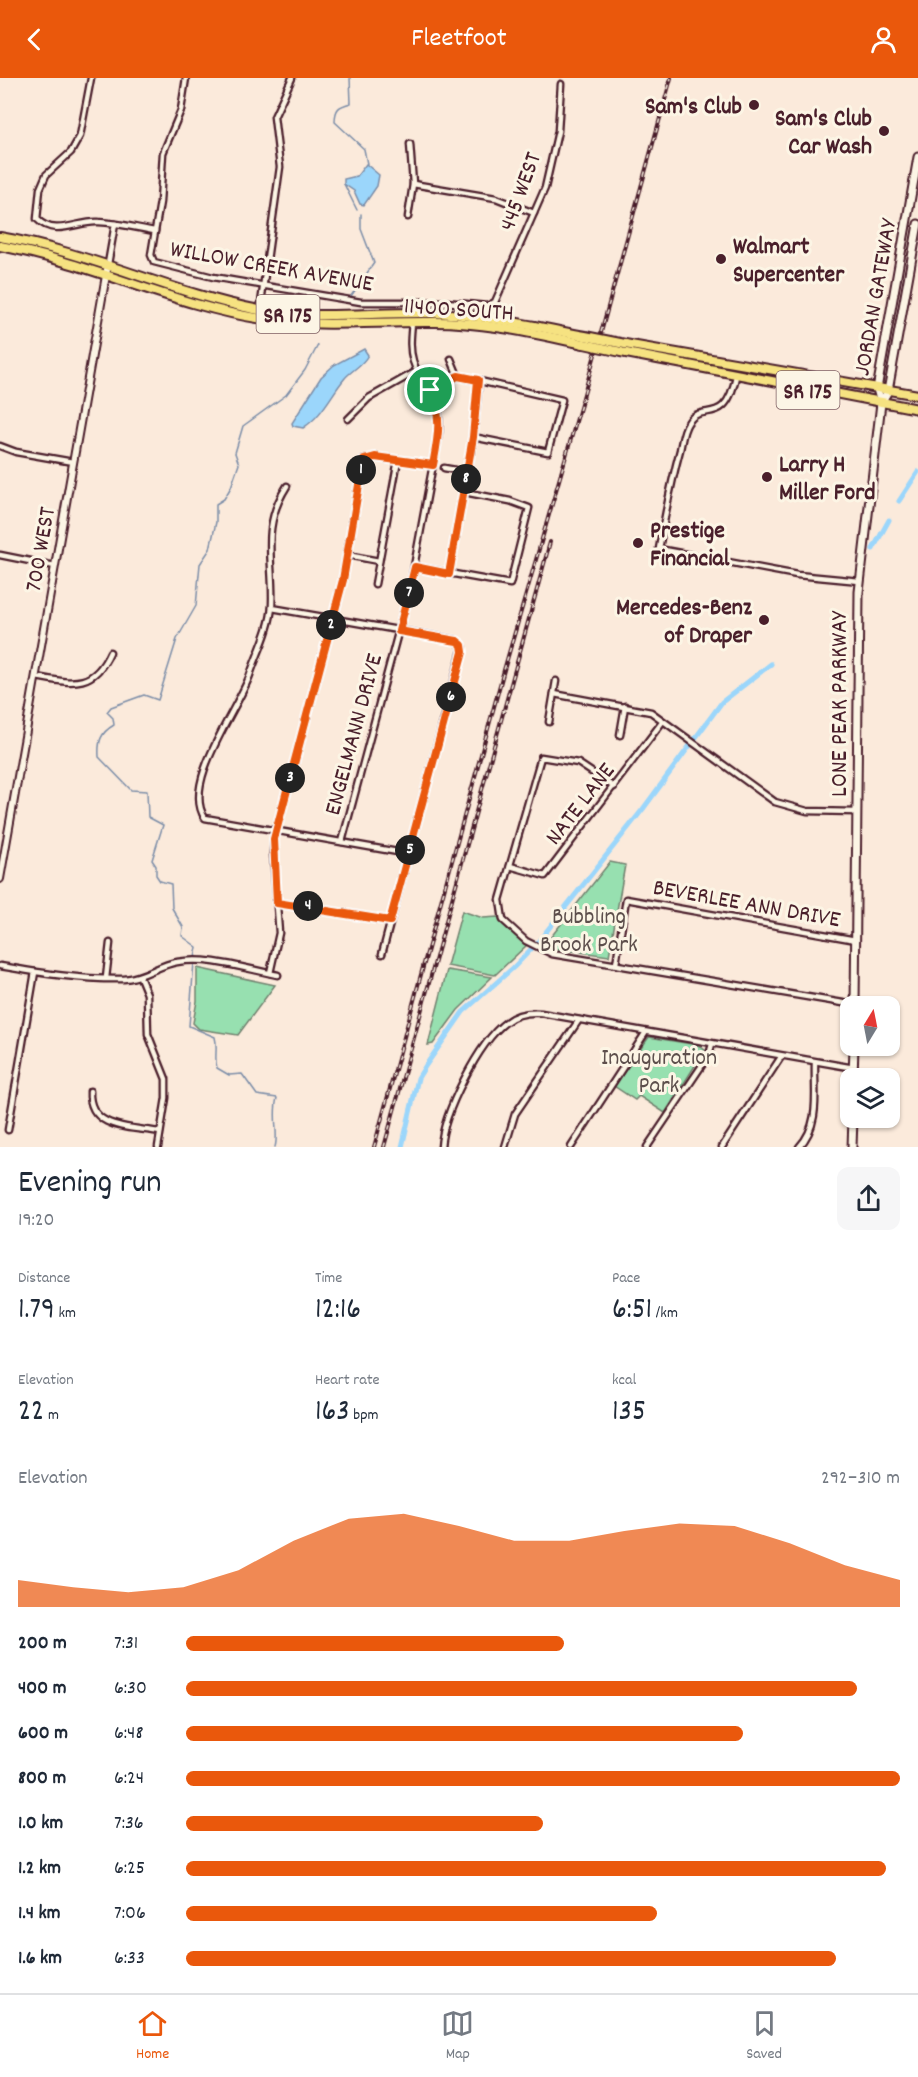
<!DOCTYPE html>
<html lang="en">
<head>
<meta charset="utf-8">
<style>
	:root { --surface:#fff; --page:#f6f6f7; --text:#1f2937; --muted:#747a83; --line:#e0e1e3; --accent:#ea580c }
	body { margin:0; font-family:Dekko,sans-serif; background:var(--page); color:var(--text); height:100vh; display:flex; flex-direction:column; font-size:22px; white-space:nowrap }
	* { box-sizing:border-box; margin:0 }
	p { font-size:20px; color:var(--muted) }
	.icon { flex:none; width:33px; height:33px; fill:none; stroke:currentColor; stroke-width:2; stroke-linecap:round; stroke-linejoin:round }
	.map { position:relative; height:1069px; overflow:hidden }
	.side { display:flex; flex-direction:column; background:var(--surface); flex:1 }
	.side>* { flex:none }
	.needle { width:39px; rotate:10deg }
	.tools { position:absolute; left:840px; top:918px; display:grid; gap:12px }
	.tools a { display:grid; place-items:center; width:60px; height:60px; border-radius:12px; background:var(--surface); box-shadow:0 2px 4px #0004; font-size:30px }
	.pin { position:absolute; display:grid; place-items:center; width:51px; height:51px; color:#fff; margin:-26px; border:3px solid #fff; border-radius:50%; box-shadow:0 2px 6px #0007 }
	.km { position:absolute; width:30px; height:30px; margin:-15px; border-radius:50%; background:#222; color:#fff; font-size:16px; line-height:30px; text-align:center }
	.round { display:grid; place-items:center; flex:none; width:63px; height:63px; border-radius:12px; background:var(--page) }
	.overview { display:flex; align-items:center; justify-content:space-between; height:102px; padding:0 18px }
	h1 { font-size:33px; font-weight:600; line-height:45px }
	.stats { display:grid; grid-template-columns:repeat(3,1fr); gap:9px; height:102px; padding:6px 18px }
	.stats div { display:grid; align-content:center }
	.stats b { font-size:30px; font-weight:600 }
	.stats small { font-size:16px; font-weight:400 }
	.stats p { font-size:16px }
	.chart { height:168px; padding:12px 18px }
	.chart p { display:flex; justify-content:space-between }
	.chart svg { width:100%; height:108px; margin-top:6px; fill:var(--accent); opacity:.7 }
	ul { padding:0 18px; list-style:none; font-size:20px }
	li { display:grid; grid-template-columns:96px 72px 1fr; align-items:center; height:45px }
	li i { height:15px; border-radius:8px; background:var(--accent) }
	header { display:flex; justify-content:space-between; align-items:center; height:78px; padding:0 18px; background:var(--accent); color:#fff; font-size:27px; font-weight:600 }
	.menu { display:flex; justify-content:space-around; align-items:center; height:84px; border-top:2px solid var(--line); background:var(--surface); font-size:16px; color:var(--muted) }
	.menu a { display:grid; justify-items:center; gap:3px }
	.menu .current { color:var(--accent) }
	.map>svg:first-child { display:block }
	.green { fill:#97e0b0; stroke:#70806e; stroke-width:1.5 }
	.water { fill:#9bd6fb; stroke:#7b8da8; stroke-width:1.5 }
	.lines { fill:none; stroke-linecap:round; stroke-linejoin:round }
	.stream { stroke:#7b8da8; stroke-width:1.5 }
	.canal { stroke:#9bd6fb; stroke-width:5 }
	.minor-casing { stroke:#4a1f2b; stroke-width:9 }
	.tertiary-casing { stroke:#4a1f2b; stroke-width:10 }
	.secondary-casing { stroke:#4a1f2b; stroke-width:11 }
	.primary-casing { stroke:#4a1f2b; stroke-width:12 }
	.minor { stroke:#fcf5e5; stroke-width:4.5 }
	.tertiary { stroke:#fcf5e5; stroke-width:6 }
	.secondary { stroke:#fcf5e5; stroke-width:7 }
	.primary { stroke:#f6e281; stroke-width:8 }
	.rail-casing { stroke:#4a1f2b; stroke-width:4 }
	.rail { stroke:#fcf5e5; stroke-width:1.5; stroke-dasharray:4.5; stroke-linecap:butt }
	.primary-bridge-casing { stroke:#4a1f2b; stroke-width:12; stroke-linecap:butt }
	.primary-bridge { stroke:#f6e281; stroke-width:8 }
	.route-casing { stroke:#fff; stroke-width:12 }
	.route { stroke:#ea580c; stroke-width:8 }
	.poi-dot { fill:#4a1f2b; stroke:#fcf5e5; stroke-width:2 }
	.labels { text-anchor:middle; stroke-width:6; stroke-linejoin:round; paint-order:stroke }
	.shield { fill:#fcf5e5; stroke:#7f5f63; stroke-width:1.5 }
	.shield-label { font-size:22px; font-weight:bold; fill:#4a1f2b }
	.poi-label { font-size:24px; font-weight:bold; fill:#4a1f2b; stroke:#fcf5e5; text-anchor:end }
	.street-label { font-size:24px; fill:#4a1f2b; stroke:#fcf5e5 }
	.park-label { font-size:24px; fill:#5d4f4c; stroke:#fcf5e5 }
</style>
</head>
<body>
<header><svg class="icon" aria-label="back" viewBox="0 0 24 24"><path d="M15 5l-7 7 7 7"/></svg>Fleetfoot<svg class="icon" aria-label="person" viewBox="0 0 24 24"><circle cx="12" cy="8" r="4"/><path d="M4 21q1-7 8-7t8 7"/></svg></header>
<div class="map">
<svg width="918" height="1069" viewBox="0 0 918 1069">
	<rect width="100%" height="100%" fill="#fbeadb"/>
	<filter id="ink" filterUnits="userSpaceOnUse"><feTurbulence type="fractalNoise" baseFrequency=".0167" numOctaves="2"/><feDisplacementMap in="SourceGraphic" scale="12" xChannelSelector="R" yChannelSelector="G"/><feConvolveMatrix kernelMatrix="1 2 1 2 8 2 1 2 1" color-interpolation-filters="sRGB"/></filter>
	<g filter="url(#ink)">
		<g class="green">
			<path d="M610,784L625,787L609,878L543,869Z"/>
			<path d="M462,833L483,840L498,839L528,866L495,897L447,888Z"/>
			<path d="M197,890L275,907L238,957L199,951L193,945L197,923Z"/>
			<path d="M447,892L492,899L458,932L433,966L428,967Z"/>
			<path d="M649,959L698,967L705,972L665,1035L639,1018L635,1022L614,1008Z"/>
		</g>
		<g class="water">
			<path d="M366,86L379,97L377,108L364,127L360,126L354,113L344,106V101L357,98Z"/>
			<path d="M364,271L368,277C362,288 353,291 345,300C330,318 323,337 303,350L293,348L292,345L321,299L334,287Z"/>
		</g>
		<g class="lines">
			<g class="stream">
				<path d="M350,0L351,25C339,28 335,30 335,44L364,71L367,86"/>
				<path d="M344,106L357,132"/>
				<path d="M351,218L374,185L361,151V136"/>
				<path d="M195,880L197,869L182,858L183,849L172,830L171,806L160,803L156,797V788L152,782L163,747L148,739L147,713L131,712L99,679C98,664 100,655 114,647L113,640L107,634L111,629L144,617L158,622L177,561L196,528L200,486L210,471L216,444V426L224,421L231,409L239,386L235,375L243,348L286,317L305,292L318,267"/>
				<path d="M194,884L189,948L215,959C218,970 214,979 217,990L229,997L242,996L257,1017L277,1020C272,1038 279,1057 275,1069"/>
			</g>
			<g class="canal">
				<path d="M899,423L918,394"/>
				<path d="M873,471L889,442"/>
				<path d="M402,1069L418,1000L426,987L463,934L514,889L538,864L643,731L722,624L771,586"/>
			</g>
			<defs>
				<g id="minor">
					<path d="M91,0L80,58L71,74L46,97L40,111L37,141C55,160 79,142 99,144C118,145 137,150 155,153"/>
					<path d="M186,0L181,32L163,75L160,124L151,177L154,184L213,199L361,224H446L487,228L495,224L545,110L558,53L561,6"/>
					<path d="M413,106L496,120L534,135"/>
					<path d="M408,139L413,106L410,66"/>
					<path d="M108,186L115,146"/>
					<path d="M260,232L280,89L274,39L292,0"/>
					<path d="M451,281L458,298"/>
					<path d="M736,298C725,352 701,322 688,345C683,352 682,363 680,372C671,405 665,437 659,471L797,497L860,503"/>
					<path d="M430,312L458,298L562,322L548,374L473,359"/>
					<path d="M348,341L369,320L417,293"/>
					<path d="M0,368L16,374L73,384"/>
					<path d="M444,390L467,394"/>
					<path d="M287,408C260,450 274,482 272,527C271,550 257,576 250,597C238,631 181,706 205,740L409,776"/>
					<path d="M0,477L55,488"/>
					<path d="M347,477L379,483"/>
					<path d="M415,489L510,506L529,430L510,423L464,414"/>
					<path d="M449,496L473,359L479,302"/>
					<path d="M375,506L398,382"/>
					<path d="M272,530L455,562L463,569L382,876"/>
					<path d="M36,599C71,605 93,612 110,574"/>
					<path d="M554,616L651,634L775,724L807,733L857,734"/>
					<path d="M549,644L556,603"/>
					<path d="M620,657L625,628"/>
					<path d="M614,709L578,685L541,679L500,822L503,842L526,863L552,876L855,927"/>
					<path d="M342,764L410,510L439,354C442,317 422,312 413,283C409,270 411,257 412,244"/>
					<path d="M510,788L545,798L663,643"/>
					<path d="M277,825L390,843"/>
					<path d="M616,886L626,821L856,862"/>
					<path d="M0,888C40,895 83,902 124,901C144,900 158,887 177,884C208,878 246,891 278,897"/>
					<path d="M270,895L279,855L273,775L274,761L343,502L362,389L364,382L375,379L433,387"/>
					<path d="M140,899L147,916L148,956L166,1001V1020L158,1069"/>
					<path d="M106,900L110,865"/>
					<path d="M90,1013C88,1052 132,1049 160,1054"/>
					<path d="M8,1052L35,894"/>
					<path d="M441,1069C443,1035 479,964 506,944C516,936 528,934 541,935L854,990"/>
					<path d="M505,1069L515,1036L579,942"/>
					<path d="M571,1069L646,954"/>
					<path d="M647,1069L709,977L712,966"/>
					<path d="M722,1069L781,979"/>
					<path d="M799,1069C821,1046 814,1014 815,985"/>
				</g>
				<path id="tertiary" d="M0,801L108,186"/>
				<g id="secondary">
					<path d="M881,325L888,313L918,146"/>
					<path d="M855,928L859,514L881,325L877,311L918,79"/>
					<path d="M853,1000L854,968"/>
					<path d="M852,1069L853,1040"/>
				</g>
				<g id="primary">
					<path d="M0,159C89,174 171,215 259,232C315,242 371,234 428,235C481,236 533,248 585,258"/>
					<path d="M0,168C89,184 175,228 263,241C320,250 377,243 435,244C485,244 535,256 584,266"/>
					<path d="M625,266L918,317"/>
					<path d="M621,274L918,331"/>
				</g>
			</defs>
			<use href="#minor" class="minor-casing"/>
			<use href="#tertiary" class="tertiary-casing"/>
			<use href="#secondary" class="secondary-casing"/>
			<use href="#primary" class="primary-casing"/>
			<use href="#minor" class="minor"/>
			<use href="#tertiary" class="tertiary"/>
			<use href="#secondary" class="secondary"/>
			<use href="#primary" class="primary"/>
			<defs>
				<g id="rail">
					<path d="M374,1069L504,592L586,309L671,0"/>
					<path d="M384,1069L550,464"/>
				</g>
			</defs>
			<use href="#rail" class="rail-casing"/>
			<use href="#rail" class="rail"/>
			<defs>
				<g id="primary-bridge">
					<path d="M585,258L625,266"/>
					<path d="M584,266L621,274"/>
				</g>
			</defs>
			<use href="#primary-bridge" class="primary-bridge-casing"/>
			<use href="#primary-bridge" class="primary-bridge"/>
		</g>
	</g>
	<g class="lines" filter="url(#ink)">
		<defs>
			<path id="route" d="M458,298L478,302L473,359L449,496L415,489L399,553L457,563L462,567L463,574L390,843L277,825L274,761L343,502L362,389L364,382L375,379L433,387C438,360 443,338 430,312Z"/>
		</defs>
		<use href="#route" class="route-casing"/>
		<use href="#route" class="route"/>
	</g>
	<g class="poi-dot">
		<circle cx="754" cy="27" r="6"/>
		<circle cx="884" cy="53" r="6"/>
		<circle cx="721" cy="181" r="6"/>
		<circle cx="767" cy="399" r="6"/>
		<circle cx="638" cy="465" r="6"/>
		<circle cx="764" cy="542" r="6"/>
	</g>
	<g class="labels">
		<g class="shield">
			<rect x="256.5" y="217" width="63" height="38" rx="4.5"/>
			<rect x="776.5" y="293" width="63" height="38" rx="4.5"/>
		</g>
		<g class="shield-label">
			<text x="288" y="244">SR 175</text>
			<text x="808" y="320">SR 175</text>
		</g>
		<g class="poi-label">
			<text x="742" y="35">Sam's Club</text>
			<text x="872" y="47">Sam's Club<tspan x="872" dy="28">Car Wash</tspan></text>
			<text x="733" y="175" text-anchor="start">Walmart<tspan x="733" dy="28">Supercenter</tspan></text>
			<text x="779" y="393" text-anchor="start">Larry H<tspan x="779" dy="28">Miller Ford</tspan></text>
			<text x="650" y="459" text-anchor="start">Prestige<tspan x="650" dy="28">Financial</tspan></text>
			<text x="752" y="536">Mercedes-Benz<tspan x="752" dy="28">of Draper</tspan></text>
		</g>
		<g class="street-label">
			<text transform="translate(519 113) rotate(-70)" y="8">445 WEST</text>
			<text transform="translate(272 187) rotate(10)" y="8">WILLOW CREEK AVENUE</text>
			<text transform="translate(874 219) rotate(-80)" y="8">JORDAN GATEWAY</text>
			<text transform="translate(459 230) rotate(4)" y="8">11400 SOUTH</text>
			<text transform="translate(39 471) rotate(-80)" y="8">700 WEST</text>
			<text transform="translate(838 626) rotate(-90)" y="8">LONE PEAK PARKWAY</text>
			<text transform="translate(352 656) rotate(-75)" y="8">ENGELMANN DRIVE</text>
			<text transform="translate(579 725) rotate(-52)" y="8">NATE LANE</text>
			<text transform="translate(747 824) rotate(10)" y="8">BEVERLEE ANN DRIVE</text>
		</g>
		<g class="park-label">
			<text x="589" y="845">Bubbling<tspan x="589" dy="28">Brook Park</tspan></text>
			<text x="659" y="986">Inauguration<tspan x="659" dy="28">Park</tspan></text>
		</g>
	</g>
</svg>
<div class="tools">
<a><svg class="needle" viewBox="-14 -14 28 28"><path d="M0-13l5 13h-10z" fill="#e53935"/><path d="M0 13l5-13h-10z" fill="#747a83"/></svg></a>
<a><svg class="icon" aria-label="layers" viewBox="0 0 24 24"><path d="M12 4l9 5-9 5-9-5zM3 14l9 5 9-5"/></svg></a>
</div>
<div class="pin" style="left:430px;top:312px;background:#1e9e55"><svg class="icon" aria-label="arrive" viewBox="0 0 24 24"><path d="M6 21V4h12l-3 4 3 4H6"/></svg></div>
<b class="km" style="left:361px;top:392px">1</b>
<b class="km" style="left:331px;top:547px">2</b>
<b class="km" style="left:290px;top:700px">3</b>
<b class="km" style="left:308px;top:828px">4</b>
<b class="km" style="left:410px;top:772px">5</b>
<b class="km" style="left:451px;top:619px">6</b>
<b class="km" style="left:409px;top:515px">7</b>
<b class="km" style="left:466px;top:401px">8</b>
</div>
<section class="side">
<div class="overview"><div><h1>Evening run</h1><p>19:20</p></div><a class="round"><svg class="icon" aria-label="share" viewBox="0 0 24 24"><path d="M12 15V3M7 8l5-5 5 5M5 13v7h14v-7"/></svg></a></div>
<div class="stats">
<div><p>Distance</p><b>1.79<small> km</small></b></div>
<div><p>Time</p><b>12:16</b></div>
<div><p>Pace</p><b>6:51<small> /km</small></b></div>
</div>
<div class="stats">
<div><p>Elevation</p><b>22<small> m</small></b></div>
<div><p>Heart rate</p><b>163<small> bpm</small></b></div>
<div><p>kcal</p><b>135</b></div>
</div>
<div class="chart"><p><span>Elevation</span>292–310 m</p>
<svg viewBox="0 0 160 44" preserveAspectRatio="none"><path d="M0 44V33L10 36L20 38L30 36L40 29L50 17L60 8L70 6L80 11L90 17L100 17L110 13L120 10L130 11L140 18L150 27L160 33V44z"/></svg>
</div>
<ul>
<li><b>200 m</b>7:31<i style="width:53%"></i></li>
<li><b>400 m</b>6:30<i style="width:94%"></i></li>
<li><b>600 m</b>6:48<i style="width:78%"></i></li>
<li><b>800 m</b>6:24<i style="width:100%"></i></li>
<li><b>1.0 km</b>7:36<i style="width:50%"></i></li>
<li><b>1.2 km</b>6:25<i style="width:98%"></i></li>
<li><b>1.4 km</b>7:06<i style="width:66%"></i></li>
<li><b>1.6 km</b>6:33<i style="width:91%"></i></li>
</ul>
</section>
<nav class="menu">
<a class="current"><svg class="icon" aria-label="home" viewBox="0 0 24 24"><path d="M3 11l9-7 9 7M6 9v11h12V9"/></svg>Home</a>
<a><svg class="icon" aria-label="map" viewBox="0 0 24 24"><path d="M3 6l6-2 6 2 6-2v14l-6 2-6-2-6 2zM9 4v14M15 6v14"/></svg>Map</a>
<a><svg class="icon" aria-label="saved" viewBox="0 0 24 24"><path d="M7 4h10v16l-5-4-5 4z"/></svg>Saved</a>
</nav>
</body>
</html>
